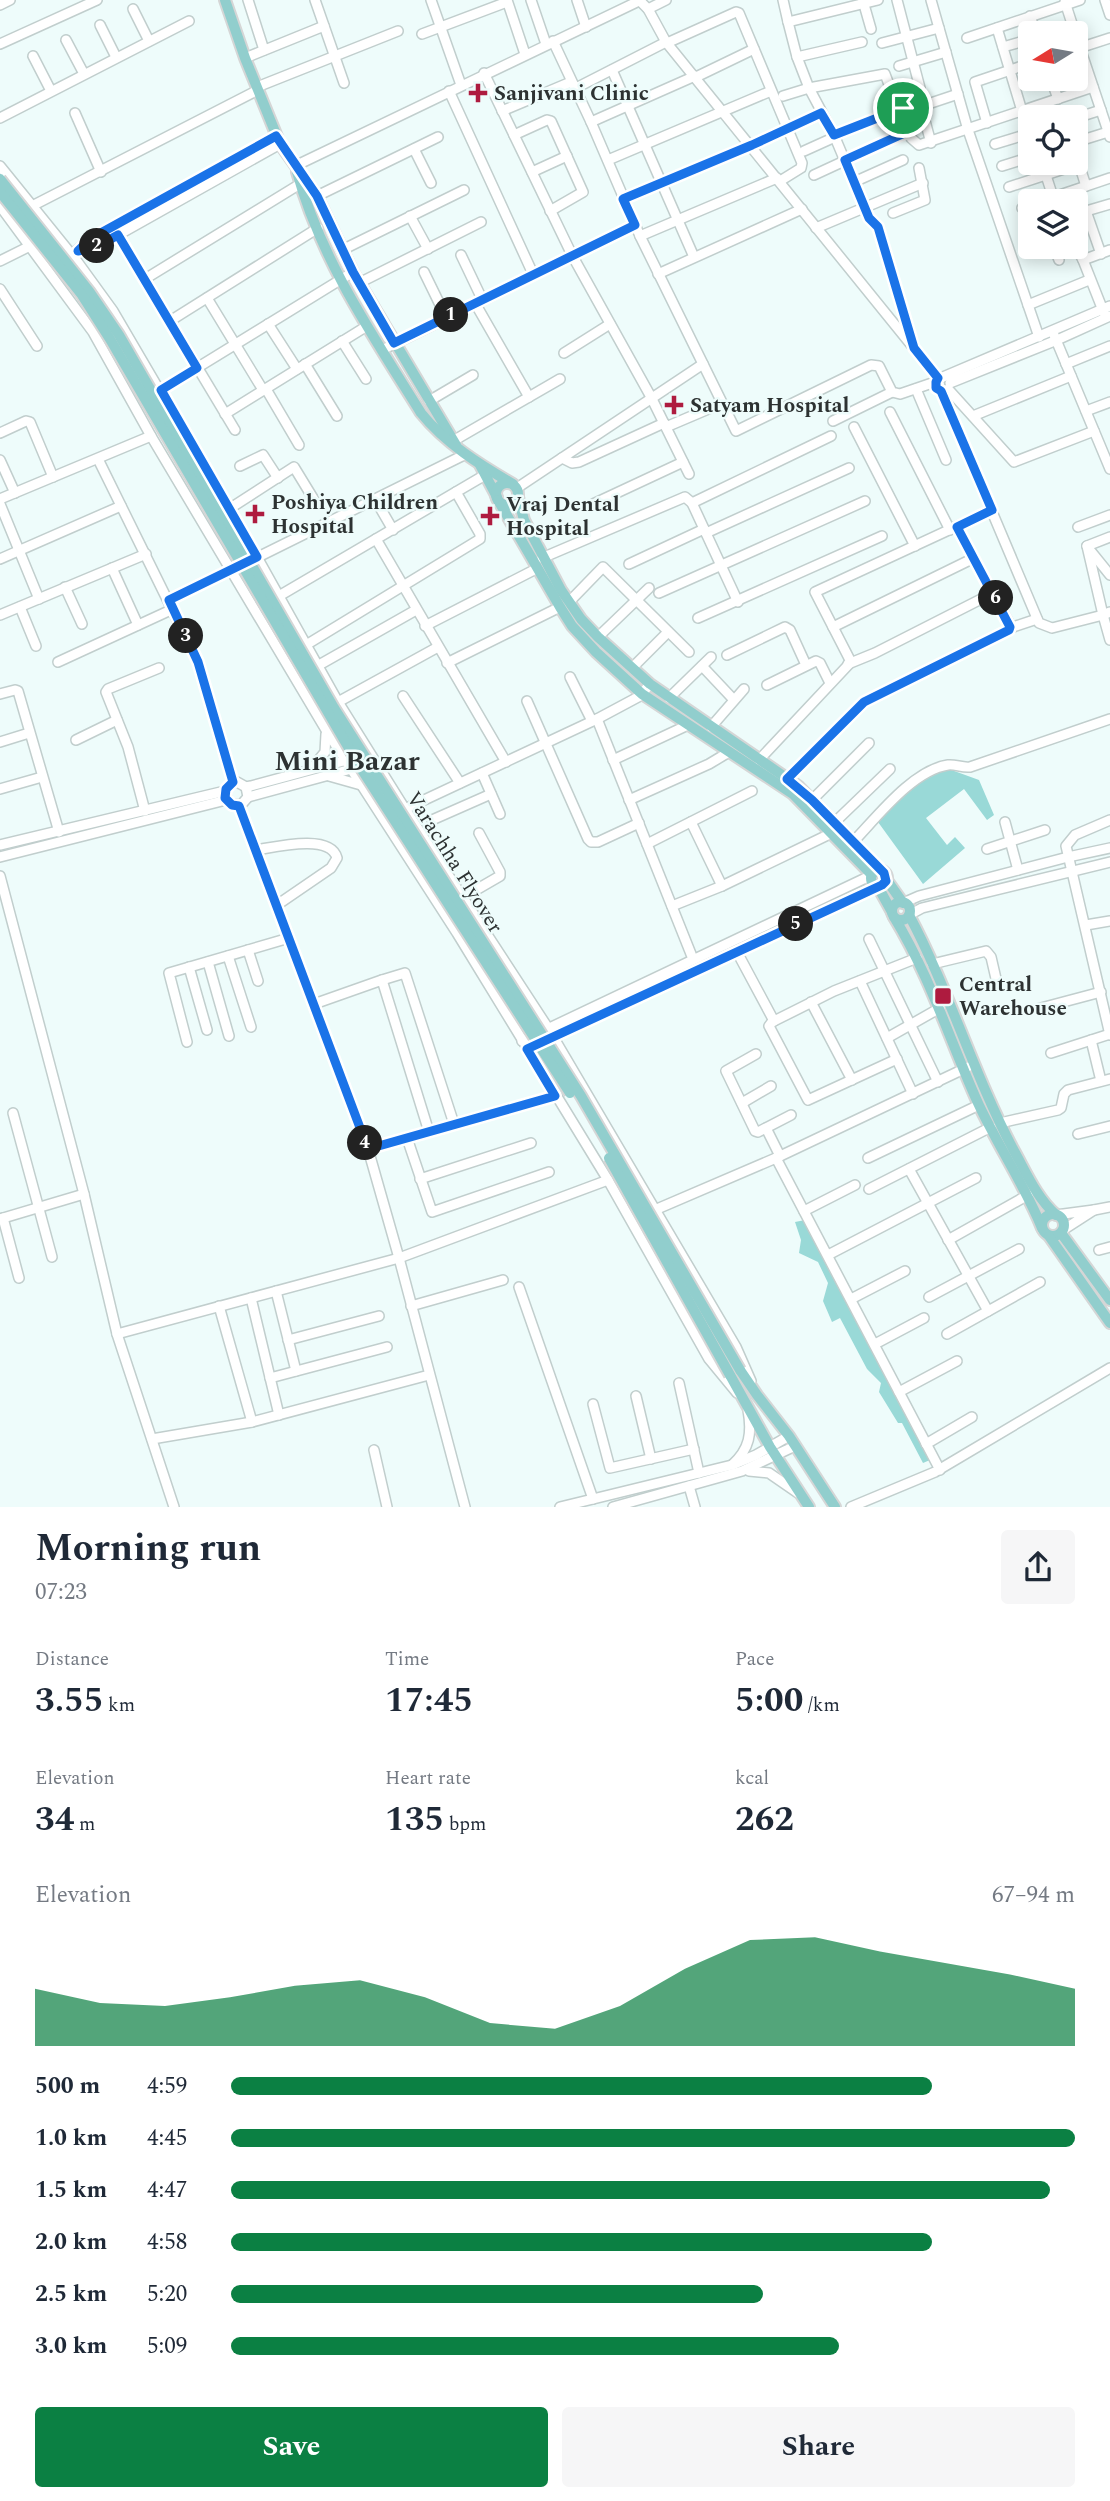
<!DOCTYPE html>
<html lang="en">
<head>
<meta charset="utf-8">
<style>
	:root { --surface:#fff; --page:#f6f6f7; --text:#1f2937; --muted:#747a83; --accent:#0b8043 }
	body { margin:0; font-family:Spectral,serif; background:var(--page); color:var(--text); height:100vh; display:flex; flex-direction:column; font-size:26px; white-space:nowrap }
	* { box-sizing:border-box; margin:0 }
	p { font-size:23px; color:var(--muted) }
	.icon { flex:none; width:38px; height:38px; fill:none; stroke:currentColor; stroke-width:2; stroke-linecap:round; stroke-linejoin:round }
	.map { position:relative; height:1507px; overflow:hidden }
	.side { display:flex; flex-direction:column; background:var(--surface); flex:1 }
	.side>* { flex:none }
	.needle { width:46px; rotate:259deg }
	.controls { position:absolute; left:1018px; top:21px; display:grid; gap:14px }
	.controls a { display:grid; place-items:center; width:70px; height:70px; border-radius:7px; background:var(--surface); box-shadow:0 4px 18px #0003; font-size:35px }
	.pin { position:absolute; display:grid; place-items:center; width:60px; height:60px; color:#fff; margin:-30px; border:4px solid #fff; border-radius:50%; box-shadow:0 2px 7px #0007 }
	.km { position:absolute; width:35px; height:35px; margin:-18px; border-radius:50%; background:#222; color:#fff; font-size:19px; line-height:35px; text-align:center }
	.round { display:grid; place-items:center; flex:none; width:74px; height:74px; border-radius:7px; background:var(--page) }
	.overview { display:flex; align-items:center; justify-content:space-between; height:119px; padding:0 35px }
	h1 { font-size:38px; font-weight:700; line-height:52px }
	.metrics { display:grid; grid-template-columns:repeat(3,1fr); gap:10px; height:119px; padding:7px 35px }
	.metrics div { display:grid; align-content:center }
	.metrics b { font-size:35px; font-weight:700 }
	.metrics small { font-size:19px; font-weight:400 }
	.metrics p { font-size:19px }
	.chart { height:196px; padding:14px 35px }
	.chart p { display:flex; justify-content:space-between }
	.chart svg { width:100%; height:126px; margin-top:7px; fill:var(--accent); opacity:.7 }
	.primary-button { display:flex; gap:14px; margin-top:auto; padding:14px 35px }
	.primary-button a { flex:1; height:80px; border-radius:7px; background:var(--accent); color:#fff; font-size:28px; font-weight:700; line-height:80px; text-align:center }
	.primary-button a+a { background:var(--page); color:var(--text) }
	ul { padding:0 35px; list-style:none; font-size:23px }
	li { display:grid; grid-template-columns:112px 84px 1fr; align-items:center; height:52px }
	li i { height:18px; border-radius:9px; background:var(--accent) }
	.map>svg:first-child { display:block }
	.green { fill:#99d9d7 }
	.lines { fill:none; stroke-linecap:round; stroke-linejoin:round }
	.minor-casing { stroke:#c1cecd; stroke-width:12 }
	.major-casing { stroke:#d5d6d6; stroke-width:14 }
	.minor { stroke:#fff; stroke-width:9 }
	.major { stroke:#91cecd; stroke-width:10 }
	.major-bridge-casing { stroke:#d5d6d6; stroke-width:14; stroke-linecap:butt }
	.major-bridge { stroke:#91cecd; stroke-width:10 }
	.route-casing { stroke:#fff; stroke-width:14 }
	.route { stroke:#1a73e8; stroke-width:9 }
	.poi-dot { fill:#ae1b3f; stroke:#eefcfb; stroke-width:2.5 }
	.labels { text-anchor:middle; stroke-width:5; stroke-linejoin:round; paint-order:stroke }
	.poi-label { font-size:21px; font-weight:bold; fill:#2d3232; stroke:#eefcfb; text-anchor:start }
	.street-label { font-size:21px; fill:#2d3232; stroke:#eefcfb }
	.district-label { font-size:28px; font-weight:bold; fill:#2d3232; stroke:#eefcfb }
</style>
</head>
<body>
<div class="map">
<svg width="1110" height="1507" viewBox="0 0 1110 1507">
	<rect width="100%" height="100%" fill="#eefcfb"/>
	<g class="green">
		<path d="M946,768L979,780L994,815L987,820L964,789L926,818L947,845L955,837L965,848L923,884L878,822L911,788Z"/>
		<path d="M805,1220L930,1460L923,1463L902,1423H898L879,1392L881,1383L867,1369L840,1318L832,1322L823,1301L828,1283L818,1262L799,1253L801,1240L795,1222Z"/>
	</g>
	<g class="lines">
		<defs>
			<g id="minor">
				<path d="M248,0L264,50"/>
				<path d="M315,0L344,83"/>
				<path d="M431,0L461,85"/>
				<path d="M507,0L525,54"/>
				<path d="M531,0L546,44"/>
				<path d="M577,0L586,27"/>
				<path d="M639,0L648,9L666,42L938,378"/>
				<path d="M783,0L788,22"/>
				<path d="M878,0L788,22L797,57L809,88L834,135L869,218L878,227L912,343"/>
				<path d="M897,0L920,88"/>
				<path d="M931,0L968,130L1039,337"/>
				<path d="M1105,0L1110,15"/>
				<path d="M863,1L871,29"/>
				<path d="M1065,2L1075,33"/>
				<path d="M0,5L10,0"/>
				<path d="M133,9L149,41"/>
				<path d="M648,9L666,0"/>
				<path d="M1030,16L1036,33"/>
				<path d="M100,25L116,57"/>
				<path d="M997,28L1022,111"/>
				<path d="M422,34L507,2"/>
				<path d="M1076,36L1110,137"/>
				<path d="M967,38L1080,0"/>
				<path d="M66,40L84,74"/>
				<path d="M553,41L591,122L640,236L736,431L871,365L879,366L892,392L900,394L935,382"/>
				<path d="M667,43L736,12L739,13L802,163L801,168L780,181"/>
				<path d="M882,43L939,28"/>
				<path d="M0,44L97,0"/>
				<path d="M1003,47L1031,39"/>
				<path d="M1076,49L1110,38"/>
				<path d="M33,56L51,91"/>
				<path d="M797,57L862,42"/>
				<path d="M245,58L324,26"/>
				<path d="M899,66L946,52"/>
				<path d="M612,70L694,257"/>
				<path d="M484,73L572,255L651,397L689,474"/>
				<path d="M696,77L754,49"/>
				<path d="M1051,79L1058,99"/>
				<path d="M257,87L398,31"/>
				<path d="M574,89L666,42"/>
				<path d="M449,91L533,274"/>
				<path d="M783,96L809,88L885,74L891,90L901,99L911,138L919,145L1093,87"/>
				<path d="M921,106L931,143"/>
				<path d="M1025,110L1031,127"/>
				<path d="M502,111L571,82"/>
				<path d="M904,112L958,94"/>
				<path d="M75,113L101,172"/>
				<path d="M0,118L189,21"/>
				<path d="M1076,118L1101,110"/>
				<path d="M591,122L695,76"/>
				<path d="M987,123L975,82L1031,63"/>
				<path d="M787,128L821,113"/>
				<path d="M514,135L547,120L551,121L583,192L550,211"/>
				<path d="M834,135L903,108"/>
				<path d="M1076,142L1108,132"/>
				<path d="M995,144L1031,133"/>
				<path d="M414,149L431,183"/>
				<path d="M804,151L835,137"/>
				<path d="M1076,155L1086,186"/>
				<path d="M608,160L771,91"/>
				<path d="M1042,163L1053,197"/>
				<path d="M0,166L76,260L113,311L257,557L338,702L405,809L548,1028L736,1347L751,1381"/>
				<path d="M295,166L641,0"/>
				<path d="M1002,166L1031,157"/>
				<path d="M532,172L567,156"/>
				<path d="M814,175L909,131"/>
				<path d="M854,182L903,160"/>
				<path d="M1009,187L1079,164"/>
				<path d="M317,196L438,137"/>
				<path d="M623,199L788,129"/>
				<path d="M1042,201L1110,178"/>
				<path d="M0,206L93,332L151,436L326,730L457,933L608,1180L709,1359L737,1393"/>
				<path d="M32,206L258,90"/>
				<path d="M1022,208L1031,205"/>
				<path d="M1086,211L1101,254"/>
				<path d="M893,213L925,200L919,168"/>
				<path d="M1076,214L1110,204"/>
				<path d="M410,216L428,249"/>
				<path d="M816,228L923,183"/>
				<path d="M1030,230L1031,229"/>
				<path d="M118,235L235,430"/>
				<path d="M640,236L777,178"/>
				<path d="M1054,247L1059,260"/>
				<path d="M1076,247L1083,260L1110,250"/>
				<path d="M342,250L464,190"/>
				<path d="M78,251L94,248L118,235L280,144"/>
				<path d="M461,255L482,299"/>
				<path d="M70,256L90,239L276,136"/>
				<path d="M1083,260L1104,313"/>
				<path d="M0,261L30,246"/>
				<path d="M424,272L446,317"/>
				<path d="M658,274L802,209"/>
				<path d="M145,279L300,184"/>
				<path d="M359,283L481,222"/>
				<path d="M0,289L37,346"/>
				<path d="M207,298L263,390"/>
				<path d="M475,303L529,397"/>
				<path d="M1028,305L1089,280"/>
				<path d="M170,321L318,228"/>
				<path d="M268,324L297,369"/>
				<path d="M1054,335L1110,469"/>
				<path d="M342,341L366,379"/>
				<path d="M382,350L635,225"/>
				<path d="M564,353L610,324"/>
				<path d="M305,364L337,416"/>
				<path d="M1066,364L1110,346"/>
				<path d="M943,377L1110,306"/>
				<path d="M950,383L1057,340L1110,316"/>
				<path d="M266,389L299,445"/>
				<path d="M916,389L946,460"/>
				<path d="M948,389L1014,462L1094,431"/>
				<path d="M161,390L353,272"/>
				<path d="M941,391L1039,623L1052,628L1103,615L1110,640"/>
				<path d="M429,401L473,375"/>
				<path d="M1086,411L1110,402"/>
				<path d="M890,412L950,530"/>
				<path d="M225,414L367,326"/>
				<path d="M973,416L1071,376"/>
				<path d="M833,421L892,392"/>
				<path d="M666,427L713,407"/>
				<path d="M854,427L915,546"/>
				<path d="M0,433L26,421L30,422L53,477"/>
				<path d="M453,441L560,379"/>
				<path d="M562,458L572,463L579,462L664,423"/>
				<path d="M98,459L198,662L233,782"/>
				<path d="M0,460L15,493"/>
				<path d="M240,466L263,455L278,478"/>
				<path d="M517,488L703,364"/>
				<path d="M0,499L151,436"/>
				<path d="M375,499L393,530"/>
				<path d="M692,503L831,436"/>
				<path d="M0,504L39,599"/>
				<path d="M593,504L683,462"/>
				<path d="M229,509L294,467L316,503"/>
				<path d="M1078,527L1110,515"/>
				<path d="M706,533L849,468"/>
				<path d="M376,539L506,762"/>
				<path d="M1087,546L1103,615L1110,612"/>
				<path d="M1087,546L1110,537"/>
				<path d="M1089,549L1110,575"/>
				<path d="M542,558L685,497L692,503L738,602"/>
				<path d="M0,559L121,506"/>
				<path d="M254,559L466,454"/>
				<path d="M629,564L704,529"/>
				<path d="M112,568L138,625"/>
				<path d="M65,587L82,624"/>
				<path d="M659,593L865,501"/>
				<path d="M279,596L485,475"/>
				<path d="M169,600L235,567"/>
				<path d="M569,602L603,567L689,652"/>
				<path d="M20,607L36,646"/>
				<path d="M0,615L146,554"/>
				<path d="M698,618L882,536"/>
				<path d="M425,626L536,569"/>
				<path d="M833,627L974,558"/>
				<path d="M1010,628L1037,619"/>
				<path d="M598,637L649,588"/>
				<path d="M306,645L480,539V534L456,492"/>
				<path d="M727,655L785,627L790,630L806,665"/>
				<path d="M58,662L173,609"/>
				<path d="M447,663L560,607"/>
				<path d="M848,664L875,653L993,593"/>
				<path d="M319,665L416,610"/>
				<path d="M702,666L734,700"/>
				<path d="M632,668L668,632"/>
				<path d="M570,677L592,721"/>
				<path d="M767,685L816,661L820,663L830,683"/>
				<path d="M0,694L15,690L18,691L59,832"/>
				<path d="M403,696L460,783"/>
				<path d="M669,698L711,657"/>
				<path d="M527,701L588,839L591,842H598L639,823"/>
				<path d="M338,702L438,647"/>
				<path d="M597,719L693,959"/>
				<path d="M711,727L744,689"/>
				<path d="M76,740L117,720"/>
				<path d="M0,742L29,733"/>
				<path d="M613,760L688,725"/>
				<path d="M759,760L851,662L815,592L992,510"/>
				<path d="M313,767L325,752L326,734"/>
				<path d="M482,773L500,814"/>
				<path d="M329,776L361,785"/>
				<path d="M787,779L865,702L1009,630V623L957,527"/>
				<path d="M230,784L237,782L246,787L251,786L351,759"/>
				<path d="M0,789L42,777"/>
				<path d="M225,795L230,804L241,805L248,797L246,787"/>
				<path d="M248,797L355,768"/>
				<path d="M629,800L709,764L729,752"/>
				<path d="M812,800L869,743"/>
				<path d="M239,806L368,1149L399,1258L465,1507"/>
				<path d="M405,809L597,719L640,696L650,684"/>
				<path d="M145,811L128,747L106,692L108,689L159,668"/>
				<path d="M432,820L491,794"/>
				<path d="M1110,820L1075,835L1066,846L1110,1035"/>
				<path d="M691,822L722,886"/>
				<path d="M835,822L890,769"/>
				<path d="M1005,822L1018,870"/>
				<path d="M853,842C877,817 913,770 948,765C955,764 962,768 970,767L1110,719"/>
				<path d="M647,844L752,791"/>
				<path d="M0,845L225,791"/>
				<path d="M987,849L1045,830"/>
				<path d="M256,850C275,847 331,833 337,858L331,868L277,905"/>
				<path d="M0,857L226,800"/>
				<path d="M0,876L84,1194L117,1334L174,1507"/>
				<path d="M462,898L500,876V872L479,833"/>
				<path d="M903,903L919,896L1068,857L1110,848"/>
				<path d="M672,906L722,886L836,831"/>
				<path d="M909,915L922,908L1110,862"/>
				<path d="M1086,925L1110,921"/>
				<path d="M869,939L938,1082"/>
				<path d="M248,950L258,981"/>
				<path d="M737,952L774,1021"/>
				<path d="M228,956L251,1027"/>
				<path d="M208,962L229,1036"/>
				<path d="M932,964L986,951L991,957L997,983"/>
				<path d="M189,967L207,1030"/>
				<path d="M382,980L405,973L454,1124"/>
				<path d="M860,981L913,1094"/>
				<path d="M811,1002L852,1080"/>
				<path d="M314,1004L382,980L429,1132"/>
				<path d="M1037,1009L1101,992"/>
				<path d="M887,1038L940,1008"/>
				<path d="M549,1039L877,885"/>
				<path d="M1091,1040L1101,1081"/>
				<path d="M522,1041L872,875"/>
				<path d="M187,1042L169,973L289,938"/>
				<path d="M1051,1053L1110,1034"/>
				<path d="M756,1054L726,1071L755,1131L758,1132L791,1115"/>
				<path d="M897,1059L808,1100L769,1026L772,1022L834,991L917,958"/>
				<path d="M742,1103L771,1086"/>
				<path d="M13,1113L52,1257"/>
				<path d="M1000,1123L1058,1110L1061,1108L1064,1094L1068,1090L1110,1079"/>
				<path d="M766,1128L780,1156"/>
				<path d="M1078,1134L1110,1126"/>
				<path d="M407,1138L432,1212L549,1172"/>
				<path d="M368,1149L555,1096"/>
				<path d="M776,1158L940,1470"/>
				<path d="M868,1158L979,1105"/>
				<path d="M909,1169L988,1311"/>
				<path d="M420,1179L531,1143"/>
				<path d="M869,1189L991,1127"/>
				<path d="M1094,1210L1110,1207"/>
				<path d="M804,1211L855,1185"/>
				<path d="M650,1212L776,1158L968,1067"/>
				<path d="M1056,1215L1094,1210L1063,1230"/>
				<path d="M3,1218L19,1278"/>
				<path d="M0,1219L84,1194"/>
				<path d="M948,1240L1028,1195"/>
				<path d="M1099,1250L1110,1247"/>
				<path d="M828,1255L976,1178"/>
				<path d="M519,1287L593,1499"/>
				<path d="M276,1291L296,1371"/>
				<path d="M929,1297L1019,1249"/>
				<path d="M251,1298L279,1415"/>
				<path d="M851,1299L905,1271"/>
				<path d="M219,1306L252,1422L429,1375"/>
				<path d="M411,1306L503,1280"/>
				<path d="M117,1334L399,1258L608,1180"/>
				<path d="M947,1334L1040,1282"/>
				<path d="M288,1340L379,1316"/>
				<path d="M875,1344L924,1318"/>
				<path d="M270,1378L387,1347"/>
				<path d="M679,1383L699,1473"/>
				<path d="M899,1392L957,1361"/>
				<path d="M636,1396L651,1459"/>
				<path d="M593,1404L610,1468L694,1449"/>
				<path d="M152,1439L252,1422"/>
				<path d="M926,1444L972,1417"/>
				<path d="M374,1450L387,1507"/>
				<path d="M732,1465C750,1449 752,1433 748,1410"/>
				<path d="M749,1471L769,1473L798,1493"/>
				<path d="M689,1486L695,1507"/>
				<path d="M560,1507L732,1465L756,1455L789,1436"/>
				<path d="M613,1507L742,1471L795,1446"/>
				<path d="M851,1507L935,1472L1110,1368"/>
			</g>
			<g id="major">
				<path d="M225,0L245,58L280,144L317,196L353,272L456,445"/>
				<path d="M297,172C321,260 373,336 421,413C445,443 480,465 513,484"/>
				<path d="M480,465L497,497"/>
				<circle cx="507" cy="494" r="11"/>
				<path d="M518,497L524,520L561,590L581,619L598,637L650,684L798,786L881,871"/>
				<path d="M498,500L560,607L572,626L596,652L642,694L793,794L872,875"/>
				<circle cx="879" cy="878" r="8"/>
				<path d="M886,879L903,903"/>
				<path d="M877,885L892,912"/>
				<circle cx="901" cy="911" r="9"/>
				<path d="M909,915C949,990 973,1073 1013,1149C1026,1172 1036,1197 1056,1215"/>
				<path d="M894,917C930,976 950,1041 978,1103C998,1146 1024,1184 1042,1228"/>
				<circle cx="1053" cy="1225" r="11"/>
				<path d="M1061,1233L1110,1300"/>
				<path d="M1049,1236L1110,1323"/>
				<path d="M740,1370L757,1395L789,1436L835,1507"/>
				<path d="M730,1375L770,1447L809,1507"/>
			</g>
		</defs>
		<use href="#minor" class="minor-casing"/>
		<use href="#major" class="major-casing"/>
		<use href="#minor" class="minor"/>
		<use href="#major" class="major"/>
		<defs>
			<g id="major-bridge">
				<path d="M0,179L89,291L119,335L334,708L581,1096L740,1370"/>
				<path d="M0,192L82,295L110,339L357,762L570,1093"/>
				<path d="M609,1158L730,1375"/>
			</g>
		</defs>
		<use href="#major-bridge" class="major-bridge-casing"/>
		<use href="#major-bridge" class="major-bridge"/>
	</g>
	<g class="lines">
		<defs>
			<path id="route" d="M903,108L909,131L845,160L869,218L878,227L914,348L938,378L936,382V388L941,391L992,510L957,527L1010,627L1009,630L864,702L787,779L812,800L884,873L886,881L882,885L527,1049L555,1096L368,1149L239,806L232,805L225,798L226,789L233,782L198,662L169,600L257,557L161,390L197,368L118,235L94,248L78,251L90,239L276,136L317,196L353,272L394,343L635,225L623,199L752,145L821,113L834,135Z"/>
		</defs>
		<use href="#route" class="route-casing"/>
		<use href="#route" class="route"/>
	</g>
	<g class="poi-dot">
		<path d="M474.5 82.5h7v7h7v7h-7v7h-7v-7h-7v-7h7z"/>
		<path d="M670.5 394.5h7v7h7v7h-7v7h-7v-7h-7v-7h7z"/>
		<path d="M251.5 503.5h7v7h7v7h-7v7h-7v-7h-7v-7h7z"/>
		<path d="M486.5 505.5h7v7h7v7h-7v7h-7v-7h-7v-7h7z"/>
		<rect x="934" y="987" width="18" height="18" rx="3.5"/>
	</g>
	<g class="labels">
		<g class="poi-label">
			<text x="494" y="100">Sanjivani Clinic</text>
			<text x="690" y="412">Satyam Hospital</text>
			<text x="271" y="509">Poshiya Children<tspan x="271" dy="24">Hospital</tspan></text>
			<text x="506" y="511">Vraj Dental<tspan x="506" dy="24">Hospital</tspan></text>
			<text x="959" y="991">Central<tspan x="959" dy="24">Warehouse</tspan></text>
		</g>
		<g class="street-label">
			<text transform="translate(455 862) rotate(58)" y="7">Varachha Flyover</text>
		</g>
		<g class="district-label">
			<text x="347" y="770">Mini Bazar</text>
		</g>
	</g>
</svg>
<div class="controls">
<a><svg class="needle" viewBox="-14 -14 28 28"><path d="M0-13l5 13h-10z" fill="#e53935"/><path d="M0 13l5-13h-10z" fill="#747a83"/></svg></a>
<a><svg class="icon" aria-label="locate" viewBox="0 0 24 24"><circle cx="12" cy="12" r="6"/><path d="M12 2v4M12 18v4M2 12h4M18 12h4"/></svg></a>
<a><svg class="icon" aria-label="layers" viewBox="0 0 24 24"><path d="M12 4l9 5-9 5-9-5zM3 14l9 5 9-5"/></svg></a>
</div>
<div class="pin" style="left:903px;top:108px;background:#1e9e55"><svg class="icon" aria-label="arrive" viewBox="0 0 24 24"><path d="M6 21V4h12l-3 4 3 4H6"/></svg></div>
<b class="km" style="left:451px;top:315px">1</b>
<b class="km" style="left:97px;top:246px">2</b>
<b class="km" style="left:186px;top:636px">3</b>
<b class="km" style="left:365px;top:1143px">4</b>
<b class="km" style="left:796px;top:924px">5</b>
<b class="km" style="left:996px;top:598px">6</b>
</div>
<section class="side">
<div class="overview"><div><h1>Morning run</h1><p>07:23</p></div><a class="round"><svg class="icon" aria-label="share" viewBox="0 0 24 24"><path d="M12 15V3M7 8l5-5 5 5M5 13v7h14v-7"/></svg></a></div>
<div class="metrics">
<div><p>Distance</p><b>3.55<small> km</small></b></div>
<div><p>Time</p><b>17:45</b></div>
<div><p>Pace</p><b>5:00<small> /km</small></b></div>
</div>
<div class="metrics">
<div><p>Elevation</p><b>34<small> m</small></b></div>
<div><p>Heart rate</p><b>135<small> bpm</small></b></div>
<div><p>kcal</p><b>262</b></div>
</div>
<div class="chart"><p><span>Elevation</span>67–94 m</p>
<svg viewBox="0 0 160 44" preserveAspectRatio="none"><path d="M0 44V24L10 29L20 30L30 27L40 23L50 21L60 27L70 36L80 38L90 30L100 17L110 7L120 6L130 11L140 15L150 19L160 24V44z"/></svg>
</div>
<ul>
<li><b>500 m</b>4:59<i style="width:83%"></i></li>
<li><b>1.0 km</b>4:45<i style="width:100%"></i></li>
<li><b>1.5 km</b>4:47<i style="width:97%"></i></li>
<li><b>2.0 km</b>4:58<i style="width:83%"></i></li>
<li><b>2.5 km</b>5:20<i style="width:63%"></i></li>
<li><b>3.0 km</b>5:09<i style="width:72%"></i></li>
</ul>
<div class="primary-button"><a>Save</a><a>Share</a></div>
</section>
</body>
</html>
